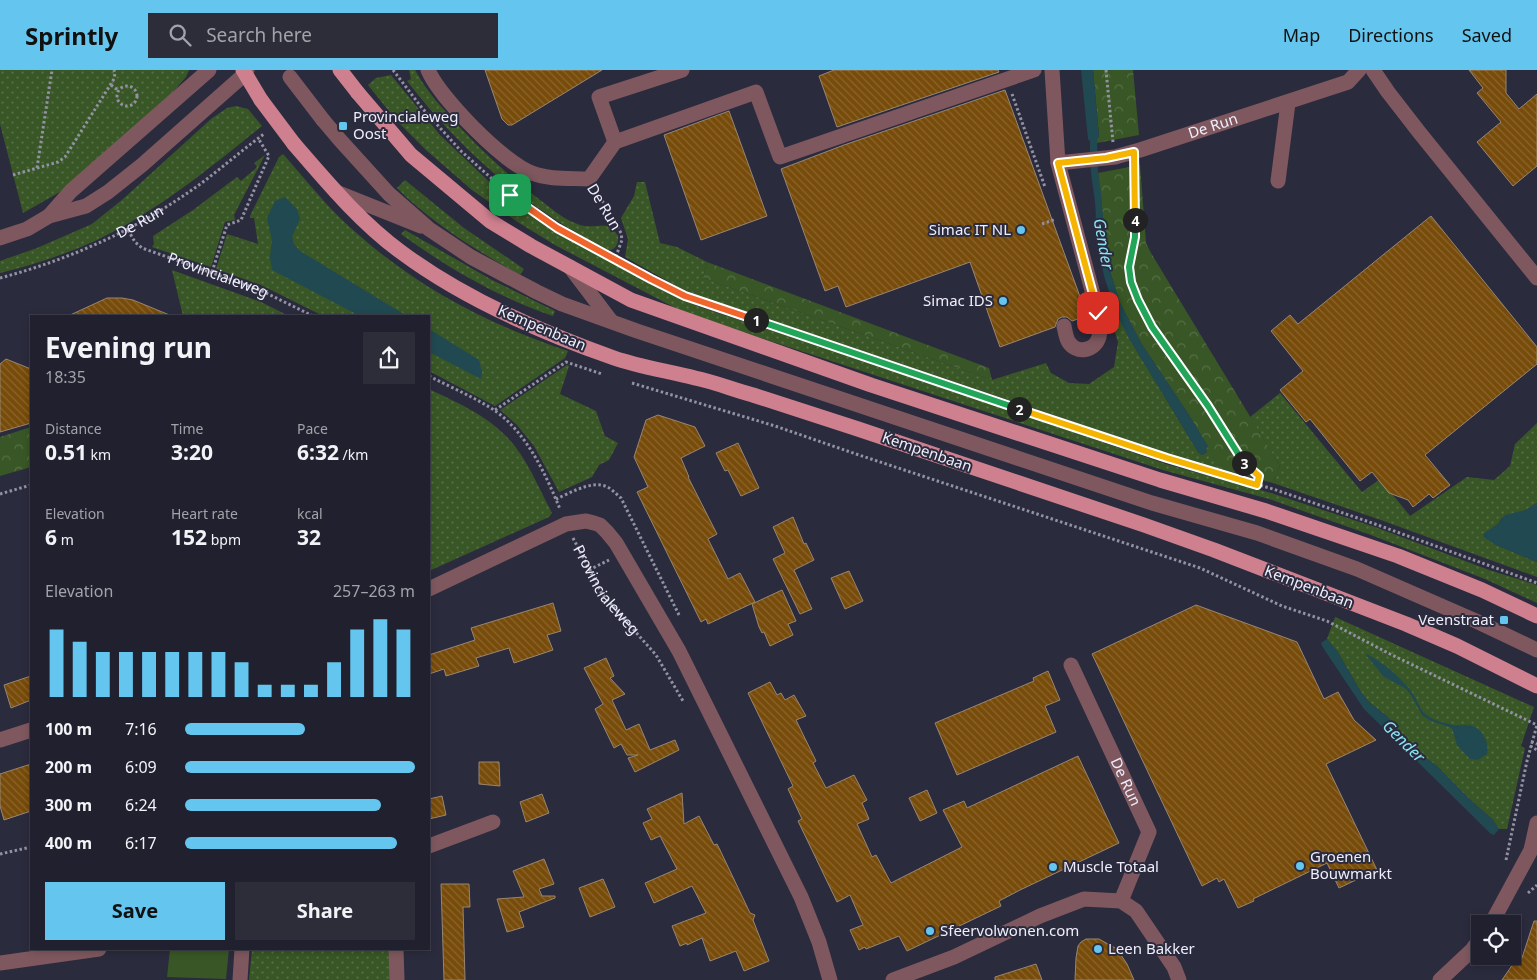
<!DOCTYPE html>
<html lang="en">
<head>
<meta charset="utf-8">
<style>
	:root { --surface:#20202e; --page:#2d2d3a; --text:#f1f3f6; --muted:#a2a3aa; --line:#3d3e4a; --accent:#64c5ee }
	body { margin:0; font-family:"Noto Sans",sans-serif; background:var(--page); color:var(--text); height:100vh; display:flex; flex-direction:column; font-size:19px; white-space:nowrap }
	* { box-sizing:border-box; margin:0 }
	p { font-size:16px; color:var(--muted) }
	.icon { flex:none; width:28px; height:28px; fill:none; stroke:currentColor; stroke-width:2; stroke-linecap:round; stroke-linejoin:round }
	.map { position:relative; flex:1; overflow:hidden }
	.panel { position:absolute; left:30px; top:245px; width:400px; height:635px; display:flex; flex-direction:column; background:var(--surface); border-radius:0px; box-shadow:0 2px 8px #0003,0 0 0 1px var(--line) }
	.panel>* { flex:none }
	.controls { position:absolute; left:1471px; top:845px; display:grid; gap:10px }
	.controls a { display:grid; place-items:center; width:50px; height:50px; border-radius:0px; background:var(--surface); box-shadow:0 2px 8px #0003,0 0 0 1px var(--line); font-size:25px }
	.pin { position:absolute; display:grid; place-items:center; width:42px; height:42px; color:#fff; margin:-21px; border-radius:10px; box-shadow:0 2px 8px #0006 }
	.km { position:absolute; width:25px; height:25px; margin:-12px; border-radius:50%; background:#222; color:#fff; font-size:14px; line-height:25px; text-align:center }
	.round { display:grid; place-items:center; flex:none; width:52px; height:52px; border-radius:0px; background:var(--page) }
	.head { display:flex; align-items:center; justify-content:space-between; height:85px; padding:0 15px }
	h1 { font-size:28px; font-weight:700; line-height:38px }
	.figures { display:grid; grid-template-columns:repeat(3,1fr); gap:8px; height:85px; padding:5px 15px }
	.figures div { display:grid; align-content:center }
	.figures b { font-size:21px; font-weight:700 }
	.figures small { font-size:14px; font-weight:400 }
	.figures p { font-size:14px }
	.chart { height:140px; padding:10px 15px }
	.chart p { display:flex; justify-content:space-between }
	.chart svg { width:100%; height:90px; margin-top:5px; stroke:var(--accent); stroke-width:6 }
	.button { display:flex; gap:10px; margin-top:auto; padding:10px 15px }
	.button a { flex:1; height:58px; border-radius:0px; background:var(--accent); color:#111; font-size:20px; font-weight:700; line-height:58px; text-align:center }
	.button a+a { background:var(--page); color:var(--text) }
	ul { padding:0 15px; list-style:none; font-size:16px }
	li { display:grid; grid-template-columns:80px 60px 1fr; align-items:center; height:38px }
	li i { height:12px; border-radius:6px; background:var(--accent) }
	header { display:flex; align-items:center; gap:30px; box-sizing:border-box; height:70px; padding:0 25px; background:var(--accent); color:#111 }
	header strong { font-size:24px }
	nav { display:flex; gap:28px; margin-inline-start:auto; font-size:18px }
	.search { width:350px; height:45px; background:var(--page); display:flex; align-items:center; gap:12px; box-sizing:border-box; padding:0 18px; border-radius:0px; color:var(--muted); font-size:19px }
	.map>svg:first-child { display:block }
	.grass { fill:url(#grass-dots) }
	.forest { fill:url(#forest-crowns) }
	.park { fill:#395726 }
	.water { fill:#214951 }
	.building { fill:url(#building-back-hatch); stroke:#988672 }
	.lines { fill:none; stroke-linecap:round; stroke-linejoin:round }
	.path { stroke:#9292a3; stroke-width:3; stroke-dasharray:2.5 2.5; stroke-linecap:butt }
	.minor { stroke:#7f585f; stroke-width:15 }
	.major { stroke:#cf808f; stroke-width:15 }
	.minor-bridge { stroke:#7f585f; stroke-width:15 }
	.major-bridge { stroke:#cf808f; stroke-width:15 }
	.split-1-casing { stroke:#fff; stroke-width:10 }
	.split-2-casing { stroke:#fff; stroke-width:10 }
	.split-3-casing { stroke:#fff; stroke-width:10 }
	.split-4-casing { stroke:#fff; stroke-width:10 }
	.split-5-casing { stroke:#fff; stroke-width:10 }
	.split-1 { stroke:#f0652b; stroke-width:6 }
	.split-2 { stroke:#22a559; stroke-width:6 }
	.split-3 { stroke:#f5b400; stroke-width:6 }
	.split-4 { stroke:#22a559; stroke-width:6 }
	.split-5 { stroke:#f5b400; stroke-width:6 }
	.poi-dot { fill:#64c5ee; stroke:#2b2b3e; stroke-width:2 }
	.labels { text-anchor:middle; stroke-width:4; stroke-linejoin:round; paint-order:stroke }
	.poi-label { font-size:15px; fill:#eeeefc; stroke:#2b2b3e; text-anchor:start }
	.street-label { font-size:15px; fill:#eeeefc; stroke:#2b2b3e }
	.water-label { font-size:16px; font-style:italic; fill:#8be4f5; stroke:#2b2b3e }
</style>
</head>
<body>
<header>
<strong>Sprintly</strong>
<div class="search"><svg class="icon" aria-label="search" viewBox="0 0 24 24"><circle cx="10" cy="10" r="6"/><path d="M15 15l6 6"/></svg>Search here</div>
<nav><a>Map</a><a>Directions</a><a>Saved</a></nav>
</header>
<div class="map">
<svg width="1537" height="910" viewBox="0 0 1537 910">
	<defs>
		<pattern id="grass-dots" width="8" height="8" patternUnits="userSpaceOnUse" patternTransform="scale(1.25)"><rect width="8" height="8" fill="#395726"/><path d="M2 2h.1M6 6h.1" fill="none" stroke="#566f46" stroke-width="1.8" stroke-linecap="round"/></pattern>
		<pattern id="forest-crowns" width="20" height="18" patternUnits="userSpaceOnUse" patternTransform="scale(1.25)"><rect width="20" height="18" fill="#395726"/><path d="M2 6a3 3 0 1 1 6 0M12 15a3 3 0 1 1 6 0" fill="none" stroke="#566f46"/></pattern>
		<pattern id="building-back-hatch" width="6" height="6" patternUnits="userSpaceOnUse" patternTransform="scale(1.25)"><rect width="6" height="6" fill="#774b09"/><path d="M-1 5l2 2M0 0l6 6M5-1l2 2" fill="none" stroke="#8b652e"/></pattern>
	</defs>
	<rect width="100%" height="100%" fill="#2b2b3e"/>
	<g class="grass">
		<path d="M0,0H189L186,7L172,23L67,118L23,143L0,54Z"/>
		<path d="M409,0H415C423,15 435,30 447,43C475,75 506,104 540,130C551,138 562,148 575,153C590,160 601,153 612,157L618,166C619,172 616,181 608,180C529,140 461,81 407,11L411,9Z"/>
		<path d="M391,5L440,65L500,122L524,140L573,172L682,229L700,237L883,297L1166,394L1271,423L1375,457L1489,500L1537,515V533L1485,509L1371,465L1269,429L1163,400L685,243L555,175L516,151L472,120L426,80L396,50L368,15L376,8Z"/>
		<path d="M236,36L248,39L262,56C210,98 158,141 97,170C66,184 33,195 0,203V191L37,178L92,154L123,129L211,49L227,38Z"/>
		<path d="M283,84C302,105 319,127 339,147C407,212 479,251 568,281L565,288L495,336L429,301V246H323L261,215L216,199L227,164L258,174L254,148H250V146L279,87Z"/>
		<path d="M265,85L234,145L235,150L225,152L211,197L152,177L154,174L153,166L193,140L237,107L241,111L257,97L254,93Z"/>
		<path d="M405,110L464,158L524,199L520,205C476,180 433,154 397,118Z"/>
		<path d="M637,112H645L660,173L677,177L707,192L703,208L992,310L1046,293L1051,303L1069,313L1089,314L1114,297L1118,272L1107,236L1113,234L1129,268L1198,382L1202,385L1207,382L1205,378H1207L1208,376L1221,399L1199,394L699,226L678,217L625,187L628,169L621,148L634,126Z"/>
		<path d="M405,160L492,210L555,241L553,246C498,227 449,199 401,164Z"/>
		<path d="M172,200L261,232L289,246H183Z"/>
		<path d="M567,295L569,296L560,324L596,341L605,366L618,373L609,390L599,395L592,407L559,422L534,376L517,355L500,340Z"/>
		<path d="M429,319C456,332 486,345 507,367C527,388 538,417 552,443L549,447L429,501Z"/>
		<path d="M1280,323L1362,422L1380,409L1410,446L1467,407L1494,410L1510,396L1515,374L1537,353V433L1526,440L1502,448L1498,454L1484,464L1494,474L1537,492V507L1378,449L1273,413L1280,396L1250,347Z"/>
		<path d="M1335,547L1534,637L1521,676L1525,678L1507,759H1499L1493,750L1466,726L1437,696L1423,686L1399,663L1388,647L1370,633L1361,622L1337,581L1327,569Z"/>
		<path d="M252,879H391L392,910H249Z"/>
	</g>
	<g class="forest">
		<path d="M1093,0H1133L1139,65L1097,73V69L1099,66Z"/>
		<path d="M1140,95L1146,173L1151,183L1280,396L1273,413L1221,399L1189,345L1141,273L1120,233L1108,195L1098,103Z"/>
		<path d="M707,192L989,298L992,310L703,208Z"/>
		<path d="M31,357V397L0,406V367Z"/>
	</g>
	<path class="park" d="M170,879H229L226,909L167,907Z"/>
	<g class="water">
		<path d="M1081,0H1093L1099,66L1097,69L1098,103L1101,123L1105,172L1108,195L1120,233L1141,273L1189,345L1208,376L1206,379L1207,382L1202,385L1198,382L1129,268L1116,243L1104,206L1094,157C1099,144 1092,116 1091,102C1090,92 1090,81 1090,71L1088,69Z"/>
		<path d="M285,127L297,139L300,149L292,167L294,174L300,181L407,246H360L272,200L270,187L272,171L267,148L275,131Z"/>
		<path d="M429,259L479,290L482,302L481,309L429,282Z"/>
		<path d="M1537,433V492L1494,474L1484,467L1483,464L1498,454L1505,445L1526,440Z"/>
		<path d="M1327,569L1337,581L1361,622L1370,633L1388,647L1399,663L1423,686L1437,696L1466,726L1493,750L1499,759L1494,765L1491,764L1364,639L1322,576L1321,573Z"/>
		<path d="M1367,584C1385,594 1402,608 1413,624C1418,631 1420,641 1428,646C1435,651 1445,653 1453,655C1458,656 1463,654 1468,655C1481,656 1490,672 1487,684L1478,690L1470,689L1457,675L1452,658L1429,650L1422,645L1411,625L1405,618L1384,607L1366,585Z"/>
	</g>
	<g class="building">
		<path d="M485,0H602L512,55H508L502,49Z"/>
		<path d="M834,0H998L999,2L837,57L819,6Z"/>
		<path d="M1469,0H1506V23L1519,39L1537,24V96L1513,116L1477,72L1501,52L1477,23L1483,18Z"/>
		<path d="M1005,20L1087,246L1072,251L1067,247H1062L1058,249L1055,257L1000,277L970,192L846,237L838,216L825,221L781,99L844,75Z"/>
		<path d="M729,41L767,146L701,170L664,65Z"/>
		<path d="M1431,146L1537,277V294L1425,385L1450,415L1433,428L1429,424L1413,437L1408,430L1389,423L1372,402L1360,411L1310,349L1306,352L1280,320L1303,301L1271,261L1290,245L1298,254Z"/>
		<path d="M107,228H122L133,230L172,246H68Z"/>
		<path d="M6,289L31,299V353L0,362V294Z"/>
		<path d="M658,345L695,357L705,376L681,388L689,407H688L717,464L708,469L728,509L740,503L755,532L708,554L706,549L701,552L637,422L648,417L634,387L646,350Z"/>
		<path d="M738,373L759,418L741,426L728,400L725,401L716,383Z"/>
		<path d="M793,447L804,474L806,473L814,490L794,500L812,539L800,544L773,489L785,483L773,457Z"/>
		<path d="M849,501L863,531L845,539L831,508Z"/>
		<path d="M782,520L796,551L788,554L793,565L770,576L764,562L762,563L759,557L752,534Z"/>
		<path d="M553,533L561,561L547,565L553,580L514,593L509,578L476,588L479,596L446,606L444,599L429,604V585L475,570L471,558Z"/>
		<path d="M1196,535L1297,572L1324,629L1338,622L1354,650L1376,670L1326,694L1377,800L1339,818L1327,793L1253,829L1254,831L1238,838L1224,809L1219,812L1217,808L1202,816L1092,584Z"/>
		<path d="M606,588L614,606L610,608L625,624L612,630L626,660L639,654L650,680L675,670L679,680L635,702L628,688L638,685H627L621,674L614,678L595,639L603,634L584,598Z"/>
		<path d="M1048,601L1060,630L1045,636L1056,662L957,705L935,653L1034,611L1033,608Z"/>
		<path d="M31,606V630L11,638L4,615Z"/>
		<path d="M770,612L777,625L781,623L785,630L794,625L806,646L796,650L816,691L813,693L826,718L854,705L867,730L862,733L869,749L857,754L872,787L876,785L891,813L962,777L943,740L964,731L967,738L1078,686L1119,773L1020,820L999,831L1001,836L907,881L899,866L866,879L865,877L859,880L850,860L863,855L850,825L837,832L798,751L802,749L788,719L793,716L748,623Z"/>
		<path d="M479,692H499L500,716L479,714Z"/>
		<path d="M31,694V741L4,750L0,736V704Z"/>
		<path d="M927,720L937,743L920,751L909,728Z"/>
		<path d="M682,723L684,754L699,746L714,775L717,774L720,780L750,843L755,845L753,850L769,891L744,901L736,881L710,891L702,868L687,875V873L680,876L672,856L706,843L692,816L654,833L645,813L677,799L660,766L651,770L643,753L652,749L647,739Z"/>
		<path d="M542,724L549,743L526,752L520,732Z"/>
		<path d="M442,726L446,745L429,749V729Z"/>
		<path d="M544,789L554,814L539,819L542,826H555V828L519,842L524,857L507,862L497,829L524,827L513,801Z"/>
		<path d="M603,809L615,837L590,847L579,818Z"/>
		<path d="M441,814H469L470,837H463L465,910H444Z"/>
		<path d="M1534,851H1537V910H1502L1515,891L1520,894Z"/>
		<path d="M1086,869H1099L1117,879L1127,894L1134,910H1075L1076,888L1078,876L1081,872Z"/>
		<path d="M1036,894L1042,910H995V907Z"/>
	</g>
	<g class="lines">
		<g class="path">
			<path d="M393,0L422,38L461,81L510,125L557,158L685,226L1167,388L1273,419L1375,454L1537,513"/>
			<path d="M1106,0L1113,72"/>
			<path d="M111,15L119,21"/>
			<circle cx="127" cy="26" r="10"/>
			<path d="M1012,24L1045,117"/>
			<path d="M37,98L52,0"/>
			<path d="M1134,99C1134,121 1137,145 1135,167C1133,183 1127,196 1131,212C1142,253 1183,300 1207,336C1224,360 1235,388 1259,406L1257,415"/>
			<path d="M13,105L58,92L65,87L114,9L115,3L114,0"/>
			<path d="M597,122L621,163L622,170L615,189"/>
			<path d="M1042,154L1056,149"/>
			<path id="s1" d="M128,160L135,172L142,178L260,220L313,246"/>
			<path d="M212,202L227,155L241,150L269,86L258,68"/>
			<path id="s2" d="M0,208C67,190 129,163 186,124C213,106 238,83 264,64"/>
			<path d="M429,306C450,317 474,327 494,340C527,363 545,403 560,439"/>
			<path d="M632,313L775,356L856,384L1200,498L1282,536L1327,551L1390,584L1537,655"/>
			<path d="M495,340L566,292L602,304"/>
			<path d="M0,424L31,415"/>
			<path d="M556,429C570,423 590,411 605,416C611,418 616,424 621,428L680,547"/>
			<path id="s3" d="M573,468L602,524L656,585L683,631"/>
			<path d="M589,500L609,490"/>
			<path d="M1531,672L1537,674"/>
			<path d="M1530,676L1537,680"/>
			<path d="M0,784L31,777"/>
			<path d="M1506,790L1527,691L1537,655"/>
			<path d="M1528,823L1537,815"/>
		</g>
		<g class="minor">
			<path d="M428,0C440,28 504,93 532,103C550,110 570,108 589,109L615,72L756,22L780,87L1034,0"/>
			<path d="M1052,0L1058,93L1098,243C1099,251 1101,259 1099,267C1095,281 1076,285 1068,271C1066,267 1065,261 1064,256"/>
			<path d="M1373,0L1388,22L1419,62L1537,208"/>
			<path d="M323,50L340,70L389,124L429,159L471,187L537,222L562,234L637,261L1152,433L1257,463L1357,499L1476,551L1537,580"/>
			<path d="M615,72L599,27L682,0"/>
			<path id="s4" d="M1058,93L1115,87L1140,80L1348,12L1359,0"/>
			<path d="M1278,111L1288,33"/>
			<path d="M336,122L421,156"/>
			<path d="M49,146L71,121L209,0"/>
			<path d="M0,168L27,159L49,146L86,136L108,122L142,95L245,4L247,0"/>
			<path d="M570,197L611,251"/>
			<path d="M429,519L566,454L586,451L594,453L600,455L607,462L616,473L679,581L801,827L819,872L830,910"/>
			<path id="s5" d="M1071,595L1149,762L1121,831"/>
			<path d="M0,670L31,660"/>
			<path d="M429,776L493,752"/>
			<path d="M1491,854L1531,780L1537,753"/>
			<path d="M396,879L397,910"/>
			<path d="M0,893L99,879"/>
			<path d="M240,910L242,879"/>
			<path d="M893,910L954,887L1040,846L1084,829L1121,831L1136,841L1174,897L1179,910"/>
			<path d="M1440,910L1472,880L1480,869"/>
		</g>
		<g class="major">
			<path d="M243,0L261,30"/>
			<path d="M358,23L411,85L490,151L531,176L631,230L871,315L1160,410L1266,441L1398,486L1482,520L1537,546"/>
			<path d="M294,74C327,112 360,152 401,182C464,229 540,262 614,288C640,297 668,301 695,308C715,312 734,320 753,325L858,359L1144,455L1214,480L1406,554L1457,576L1537,616"/>
		</g>
		<path class="minor-bridge" d="M290,7L323,50"/>
		<g class="major-bridge">
			<path d="M340,0L358,23"/>
			<path d="M261,30L294,74"/>
		</g>
	</g>
	<g class="lines">
		<defs>
			<path id="split-1" d="M510,125L557,158L651,209L685,226L756,250"/>
			<path id="split-2" d="M756,250L1019,339"/>
			<path id="split-3" d="M1019,339L1167,388L1257,415L1259,406L1244,393"/>
			<path id="split-4" d="M1135,150V167L1129,197L1131,212L1138,230L1152,257L1208,336L1244,393"/>
			<path id="split-5" d="M1098,243L1058,93L1106,88L1134,82L1135,150"/>
		</defs>
		<use href="#split-1" class="split-1-casing"/>
		<use href="#split-2" class="split-2-casing"/>
		<use href="#split-3" class="split-3-casing"/>
		<use href="#split-4" class="split-4-casing"/>
		<use href="#split-5" class="split-5-casing"/>
		<use href="#split-1" class="split-1"/>
		<use href="#split-2" class="split-2"/>
		<use href="#split-3" class="split-3"/>
		<use href="#split-4" class="split-4"/>
		<use href="#split-5" class="split-5"/>
	</g>
	<g class="poi-dot">
		<rect x="338" y="51" width="10" height="10" rx="2.5"/>
		<circle cx="1021" cy="160" r="5"/>
		<circle cx="1003" cy="231" r="5"/>
		<rect x="1499" y="545" width="10" height="10" rx="2.5"/>
		<circle cx="1300" cy="796" r="5"/>
		<circle cx="1053" cy="797" r="5"/>
		<circle cx="930" cy="861" r="5"/>
		<circle cx="1098" cy="879" r="5"/>
	</g>
	<g class="labels">
		<g class="poi-label">
			<text x="353" y="52">Provincialeweg<tspan x="353" dy="17">Oost</tspan></text>
			<text x="1011" y="165" text-anchor="end">Simac IT NL</text>
			<text x="993" y="236" text-anchor="end">Simac IDS</text>
			<text x="1494" y="555" text-anchor="end">Veenstraat</text>
			<text x="1310" y="792">Groenen<tspan x="1310" dy="17">Bouwmarkt</tspan></text>
			<text x="1063" y="802">Muscle Totaal</text>
			<text x="940" y="866">Sfeervolwonen.com</text>
			<text x="1108" y="884">Leen Bakker</text>
		</g>
		<g class="street-label">
			<text dy="5" stroke="none"><textPath href="#s4" startOffset="160">De Run</textPath></text>
			<text transform="translate(604 137) rotate(59)" y="5">De Run</text>
			<text dy="5" stroke="none"><textPath href="#s2" startOffset="151">De Run</textPath></text>
			<text dy="5" stroke="none"><textPath href="#s1" startOffset="104">Provincialeweg</textPath></text>
			<text transform="translate(542 258) rotate(23)" y="5">Kempenbaan</text>
			<text transform="translate(927 382) rotate(19)" y="5">Kempenbaan</text>
			<text transform="translate(1309 517) rotate(21)" y="5">Kempenbaan</text>
			<text dy="5" stroke="none"><textPath href="#s3" startOffset="62">Provincialeweg</textPath></text>
			<text dy="5" stroke="none"><textPath href="#s5" startOffset="129">De Run</textPath></text>
		</g>
		<g class="water-label">
			<text transform="translate(1104 174) rotate(80)" y="6">Gender</text>
			<text transform="translate(1404 671) rotate(45)" y="6">Gender</text>
		</g>
	</g>
</svg>
<div class="controls">
<a><svg class="icon" aria-label="locate" viewBox="0 0 24 24"><circle cx="12" cy="12" r="6"/><path d="M12 2v4M12 18v4M2 12h4M18 12h4"/></svg></a>
</div>
<div class="pin" style="left:510px;top:125px;background:#1e9e55"><svg class="icon" aria-label="arrive" viewBox="0 0 24 24"><path d="M6 21V4h12l-3 4 3 4H6"/></svg></div>
<div class="pin" style="left:1098px;top:243px;background:#d93025"><svg class="icon" aria-label="check" viewBox="0 0 24 24"><path d="M5 12l5 5 9-10"/></svg></div>
<b class="km" style="left:756px;top:250px">1</b>
<b class="km" style="left:1019px;top:339px">2</b>
<b class="km" style="left:1244px;top:393px">3</b>
<b class="km" style="left:1135px;top:150px">4</b>
<section class="panel">
<div class="head"><div><h1>Evening run</h1><p>18:35</p></div><a class="round"><svg class="icon" aria-label="share" viewBox="0 0 24 24"><path d="M12 15V3M7 8l5-5 5 5M5 13v7h14v-7"/></svg></a></div>
<div class="figures">
<div><p>Distance</p><b>0.51<small> km</small></b></div>
<div><p>Time</p><b>3:20</b></div>
<div><p>Pace</p><b>6:32<small> /km</small></b></div>
</div>
<div class="figures">
<div><p>Elevation</p><b>6<small> m</small></b></div>
<div><p>Heart rate</p><b>152<small> bpm</small></b></div>
<div><p>kcal</p><b>32</b></div>
</div>
<div class="chart"><p><span>Elevation</span>257–263 m</p>
<svg viewBox="0 0 160 44" preserveAspectRatio="none"><path d="M5 44V11M15 44V17M25 44V22M35 44V22M45 44V22M55 44V22M65 44V22M75 44V22M85 44V27M95 44V38M105 44V38M115 44V38M125 44V27M135 44V11M145 44V6M155 44V11"/></svg>
</div>
<ul>
<li><b>100 m</b>7:16<i style="width:52%"></i></li>
<li><b>200 m</b>6:09<i style="width:100%"></i></li>
<li><b>300 m</b>6:24<i style="width:85%"></i></li>
<li><b>400 m</b>6:17<i style="width:92%"></i></li>
</ul>
<div class="button"><a>Save</a><a>Share</a></div>
</section>
</div>
</body>
</html>
